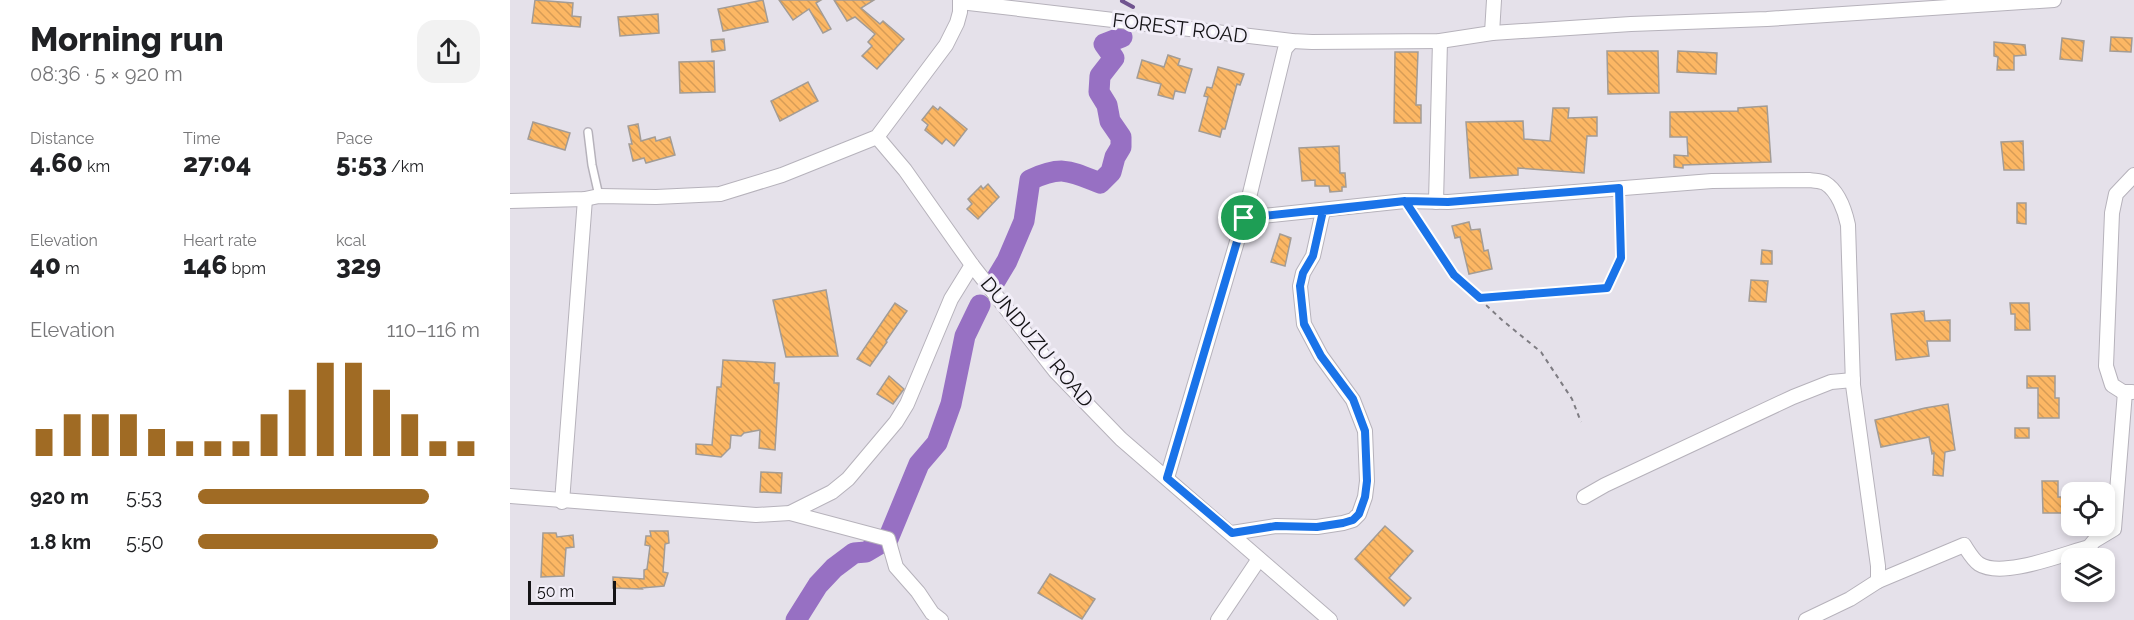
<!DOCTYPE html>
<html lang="en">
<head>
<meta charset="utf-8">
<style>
	:root { --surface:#fff; --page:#f2f2f2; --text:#202124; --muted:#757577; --accent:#a06b24 }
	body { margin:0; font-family:Raleway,sans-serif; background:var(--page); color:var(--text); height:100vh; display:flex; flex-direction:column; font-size:22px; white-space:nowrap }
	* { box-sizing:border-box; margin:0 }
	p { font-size:20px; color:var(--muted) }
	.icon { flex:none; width:33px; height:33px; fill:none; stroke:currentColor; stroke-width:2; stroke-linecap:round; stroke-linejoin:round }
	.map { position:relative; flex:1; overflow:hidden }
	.panel { display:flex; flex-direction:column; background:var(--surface); width:510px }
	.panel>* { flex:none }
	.fabs { position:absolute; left:1551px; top:482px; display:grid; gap:12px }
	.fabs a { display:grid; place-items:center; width:54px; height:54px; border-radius:12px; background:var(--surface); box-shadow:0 3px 9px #0003; font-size:30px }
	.scale { position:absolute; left:18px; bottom:15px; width:88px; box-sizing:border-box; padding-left:6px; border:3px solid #141316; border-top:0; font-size:16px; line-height:21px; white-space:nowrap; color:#141316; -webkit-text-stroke:4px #f2eef8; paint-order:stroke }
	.pin { position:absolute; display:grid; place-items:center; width:51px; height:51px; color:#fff; margin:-26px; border:3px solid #fff; border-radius:50%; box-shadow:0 2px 6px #0007 }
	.round { display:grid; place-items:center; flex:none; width:63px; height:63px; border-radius:18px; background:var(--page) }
	.head { display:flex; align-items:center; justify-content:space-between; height:102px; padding:0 30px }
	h1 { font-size:33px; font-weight:800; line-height:45px }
	.metrics { display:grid; grid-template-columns:repeat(3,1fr); gap:9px; height:102px; padding:6px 30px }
	.metrics div { display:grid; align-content:center }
	.metrics b { font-size:26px; font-weight:800 }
	.metrics small { font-size:16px; font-weight:400 }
	.metrics p { font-size:16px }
	.chart { height:168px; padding:12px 30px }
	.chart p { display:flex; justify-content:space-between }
	.chart svg { width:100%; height:108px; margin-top:6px; stroke:var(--accent); stroke-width:6 }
	ul { padding:0 30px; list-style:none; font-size:20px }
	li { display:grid; grid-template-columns:96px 72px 1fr; align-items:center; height:45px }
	li i { height:15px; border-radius:8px; background:var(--accent) }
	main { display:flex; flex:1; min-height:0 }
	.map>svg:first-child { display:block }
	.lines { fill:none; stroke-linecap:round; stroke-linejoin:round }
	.stream { stroke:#70548f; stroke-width:4 }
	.river { stroke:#9770c3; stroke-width:21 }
	.building { fill:url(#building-back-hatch); stroke:#a39c95; stroke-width:1.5 }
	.service-casing { stroke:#b6b2bb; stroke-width:10 }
	.minor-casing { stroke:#b6b2bb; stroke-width:16 }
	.path { stroke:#7e7c82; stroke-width:2; stroke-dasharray:4.5 4.5; stroke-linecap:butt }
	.service { stroke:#fff; stroke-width:7 }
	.minor { stroke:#fff; stroke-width:14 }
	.route-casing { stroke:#fff; stroke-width:12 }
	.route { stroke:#1a73e8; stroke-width:8 }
	.labels { text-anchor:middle; stroke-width:6; stroke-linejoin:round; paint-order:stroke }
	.street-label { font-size:20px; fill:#141316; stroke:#f2eef8 }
</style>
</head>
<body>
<main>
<section class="panel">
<div class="head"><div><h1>Morning run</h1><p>08:36 · 5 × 920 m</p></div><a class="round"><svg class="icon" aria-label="share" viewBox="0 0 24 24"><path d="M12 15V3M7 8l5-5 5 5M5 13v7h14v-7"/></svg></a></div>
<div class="metrics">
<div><p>Distance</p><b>4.60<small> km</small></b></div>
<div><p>Time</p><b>27:04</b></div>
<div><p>Pace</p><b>5:53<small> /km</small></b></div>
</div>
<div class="metrics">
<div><p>Elevation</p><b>40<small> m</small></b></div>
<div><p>Heart rate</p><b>146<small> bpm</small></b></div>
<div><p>kcal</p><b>329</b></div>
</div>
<div class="chart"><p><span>Elevation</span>110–116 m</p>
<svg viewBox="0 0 160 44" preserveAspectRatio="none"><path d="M5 44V33M15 44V27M25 44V27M35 44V27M45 44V33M55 44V38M65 44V38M75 44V38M85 44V27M95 44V17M105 44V6M115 44V6M125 44V17M135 44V27M145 44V38M155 44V38"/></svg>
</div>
<ul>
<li><b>920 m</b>5:53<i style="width:82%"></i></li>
<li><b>1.8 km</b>5:50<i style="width:85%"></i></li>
</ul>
</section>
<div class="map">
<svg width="1624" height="620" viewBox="0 0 1624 620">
	<defs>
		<pattern id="building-back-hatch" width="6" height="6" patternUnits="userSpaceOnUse" patternTransform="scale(1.5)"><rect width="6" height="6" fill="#fcb764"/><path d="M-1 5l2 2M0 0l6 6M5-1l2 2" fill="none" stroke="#d79c56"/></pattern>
	</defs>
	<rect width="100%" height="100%" fill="#e5e1ea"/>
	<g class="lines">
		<path class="stream" d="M613,0L612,1L623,7"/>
		<g class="river">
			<path d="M482,286L497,261L514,221L520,180C552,165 560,171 590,183L601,172L605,157L611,147V137L600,121L597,105L589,92L590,76L604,58L594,44L612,37"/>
			<path d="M286,620L308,585L324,568L344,553L356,552L378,539L409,464L427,443L441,404L455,336L470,305"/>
		</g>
	</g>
	<g class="building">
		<path d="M25,0L63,3L62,16L71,17L70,27L22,23Z"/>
		<path d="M253,0L258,22L213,31L208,9Z"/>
		<path d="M269,0H311L306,3L321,29L313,33L299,9L283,20Z"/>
		<path d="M324,0H364L351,8L370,24L373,21L394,39L367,69L352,56L362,46L358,42L365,34L345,17L337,21Z"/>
		<path d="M148,14L149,33L110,36L108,17Z"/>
		<path d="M1601,37L1622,38L1621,52L1600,51Z"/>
		<path d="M1552,38L1574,41L1572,61L1550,59Z"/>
		<path d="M214,39L215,50L202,52L201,40Z"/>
		<path d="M1484,42L1515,45L1516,55L1504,56V70H1487L1488,57L1484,56Z"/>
		<path d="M1097,51H1148L1149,93L1098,94Z"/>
		<path d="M1168,51L1207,53L1206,74L1167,72Z"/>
		<path d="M885,52H908L906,105H911V123H884Z"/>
		<path d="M658,55L670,59L668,65L682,69L675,93L665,91L663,99L648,95L651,84L627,78L632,60L654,67Z"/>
		<path d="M204,61L205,92L170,93L169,62Z"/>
		<path d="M708,67L734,74L730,85L727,84L715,129H712L710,137L689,131L698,97L694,96L697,87L702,88Z"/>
		<path d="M298,82L308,101L270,121L261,101Z"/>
		<path d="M423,106L428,110L430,107L457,129L444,146L436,139L432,144L415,130L418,125L412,120Z"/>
		<path d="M1257,106L1261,162L1173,165V168L1164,167V155L1178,156L1177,137H1160V112L1228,111V108Z"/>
		<path d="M1043,108H1059L1058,118L1087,117V136H1077L1074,173L1008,168V175L960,178L956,122L1013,121L1014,139L1040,141Z"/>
		<path d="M23,122L60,133L55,150L18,139Z"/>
		<path d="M128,124L131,141L145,137L146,141L160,137L165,155L136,163L134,158L123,161L119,144H122L118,126Z"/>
		<path d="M1513,141L1514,170H1494L1491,142Z"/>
		<path d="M829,146L830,173H835L836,187H832V191L820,192L819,186H805V180L792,181L789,148Z"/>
		<path d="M478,184L489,197L468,219L457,209L462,204L458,199L471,186L473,189Z"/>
		<path d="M1507,203H1516V224L1507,223Z"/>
		<path d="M959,222L961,230L970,229L974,251L978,250L982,269L959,274L950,237L945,238L942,226Z"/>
		<path d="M770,234L781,238L775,266L761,262Z"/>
		<path d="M1252,250L1262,251V264H1251Z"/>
		<path d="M1241,280L1258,281L1256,302L1239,301Z"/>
		<path d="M316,290L328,356L276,357L263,300Z"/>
		<path d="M385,303L397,311L376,341L377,342L360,366L347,359Z"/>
		<path d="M1500,303H1519L1520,330H1505V314H1501Z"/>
		<path d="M1414,311L1415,321L1440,320V341H1417L1419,356L1386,360L1381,314Z"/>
		<path d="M213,360L265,363L264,383H269L265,450L249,448L250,430L234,433L231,436L221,435L220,448L211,457L186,454V444L202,445L207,387H211Z"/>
		<path d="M379,376L394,389L383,404L367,394Z"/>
		<path d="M1517,376H1545V398H1549V418H1528V388H1517Z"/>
		<path d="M1438,404L1445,450L1435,452L1433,476L1423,475L1424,453L1422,454L1419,437L1371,447L1365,420L1415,408Z"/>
		<rect x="1505" y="428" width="14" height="10"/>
		<path d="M251,472L272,473L271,493L250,492Z"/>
		<path d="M1532,481H1548V497H1555L1556,513H1533Z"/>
		<path d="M875,526L903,551L879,578L901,598L894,606L845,559Z"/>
		<path d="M140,531H158L159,543L155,544L153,572L158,573L154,586L131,588L132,589L103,588V577L134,579V570L137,569L140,546L135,545L136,536H141Z"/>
		<path d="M33,533H46L47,537L63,535L64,547L56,548L54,576L31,577Z"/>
		<path d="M540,574L585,599L572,619L528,593Z"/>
	</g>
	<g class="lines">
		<defs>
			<path id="service" d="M78,132L82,165L89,196"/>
			<g id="minor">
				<path d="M450,2L782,41L802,42L930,41L982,33L1121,24L1257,19L1544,0"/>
				<path d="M982,33L984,0"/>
				<path d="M367,137L395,170L462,265L546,372L611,439L820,620"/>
				<path d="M0,201L75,199L89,196L146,197L210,194L272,175L367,137L436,45L447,23L450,12V0"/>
				<path d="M926,202L930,41"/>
				<path d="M734,218L895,201L938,202L1202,181L1300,180C1305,181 1311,181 1315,183C1328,191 1335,211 1338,225L1343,385L1368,566V581L1340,599L1296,620"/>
				<path d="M1622,392H1613L1602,385L1596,366L1602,213L1606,194L1624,175"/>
				<path d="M657,478L734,218L775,49L782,41"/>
				<path d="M0,496L246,515L280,513L322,492L338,479L386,422L397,404L441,299L462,265"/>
				<path d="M1074,497L1095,485L1283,397L1321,382L1343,380"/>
				<path d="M52,502L75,199"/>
				<path d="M280,513L378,539L386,567L408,592L422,613L431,620"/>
				<path d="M722,533L766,526L807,527L833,523L843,520L849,514L855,497L857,481L855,431L843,400L811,356L794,324L790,286L793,273L803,256L813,211"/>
				<path d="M1368,581L1454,545C1458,551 1463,560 1469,564C1492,579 1553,554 1579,547L1584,541L1604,529L1615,392"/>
				<path d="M708,620L749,559"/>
			</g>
		</defs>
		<use href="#service" class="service-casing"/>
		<use href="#minor" class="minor-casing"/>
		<g class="path">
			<path d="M904,214L944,275L992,320L1031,352L1062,399L1071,422"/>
			<path d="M970,298L1097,288L1111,258L1109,200"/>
		</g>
		<use href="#service" class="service"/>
		<use href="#minor" class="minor"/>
	</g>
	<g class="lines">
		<defs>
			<path id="route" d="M734,218L657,478L722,533L766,526L807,527L833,523L843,520L849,514L855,497L857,481L855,431L843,399L811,356L794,324L790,286L793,273L803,256L813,211L895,201L938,202L1109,188L1111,258L1097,288L970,298L944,275L895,201L734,218"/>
		</defs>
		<use href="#route" class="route-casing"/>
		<use href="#route" class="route"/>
	</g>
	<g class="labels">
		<g class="street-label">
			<text transform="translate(670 28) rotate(7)" y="7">FOREST ROAD</text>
			<text transform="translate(527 342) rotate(50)" y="7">DUNDUZU ROAD</text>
		</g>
	</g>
</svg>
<div class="fabs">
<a><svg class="icon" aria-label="locate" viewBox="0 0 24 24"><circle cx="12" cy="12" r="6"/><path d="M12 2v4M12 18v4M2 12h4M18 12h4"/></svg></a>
<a><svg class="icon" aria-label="layers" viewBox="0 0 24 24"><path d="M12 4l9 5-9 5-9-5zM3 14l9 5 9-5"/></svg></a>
</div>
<div class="scale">50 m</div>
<div class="pin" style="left:734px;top:218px;background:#1e9e55"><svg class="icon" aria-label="arrive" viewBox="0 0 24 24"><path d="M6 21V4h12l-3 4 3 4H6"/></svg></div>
</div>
</main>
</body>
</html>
